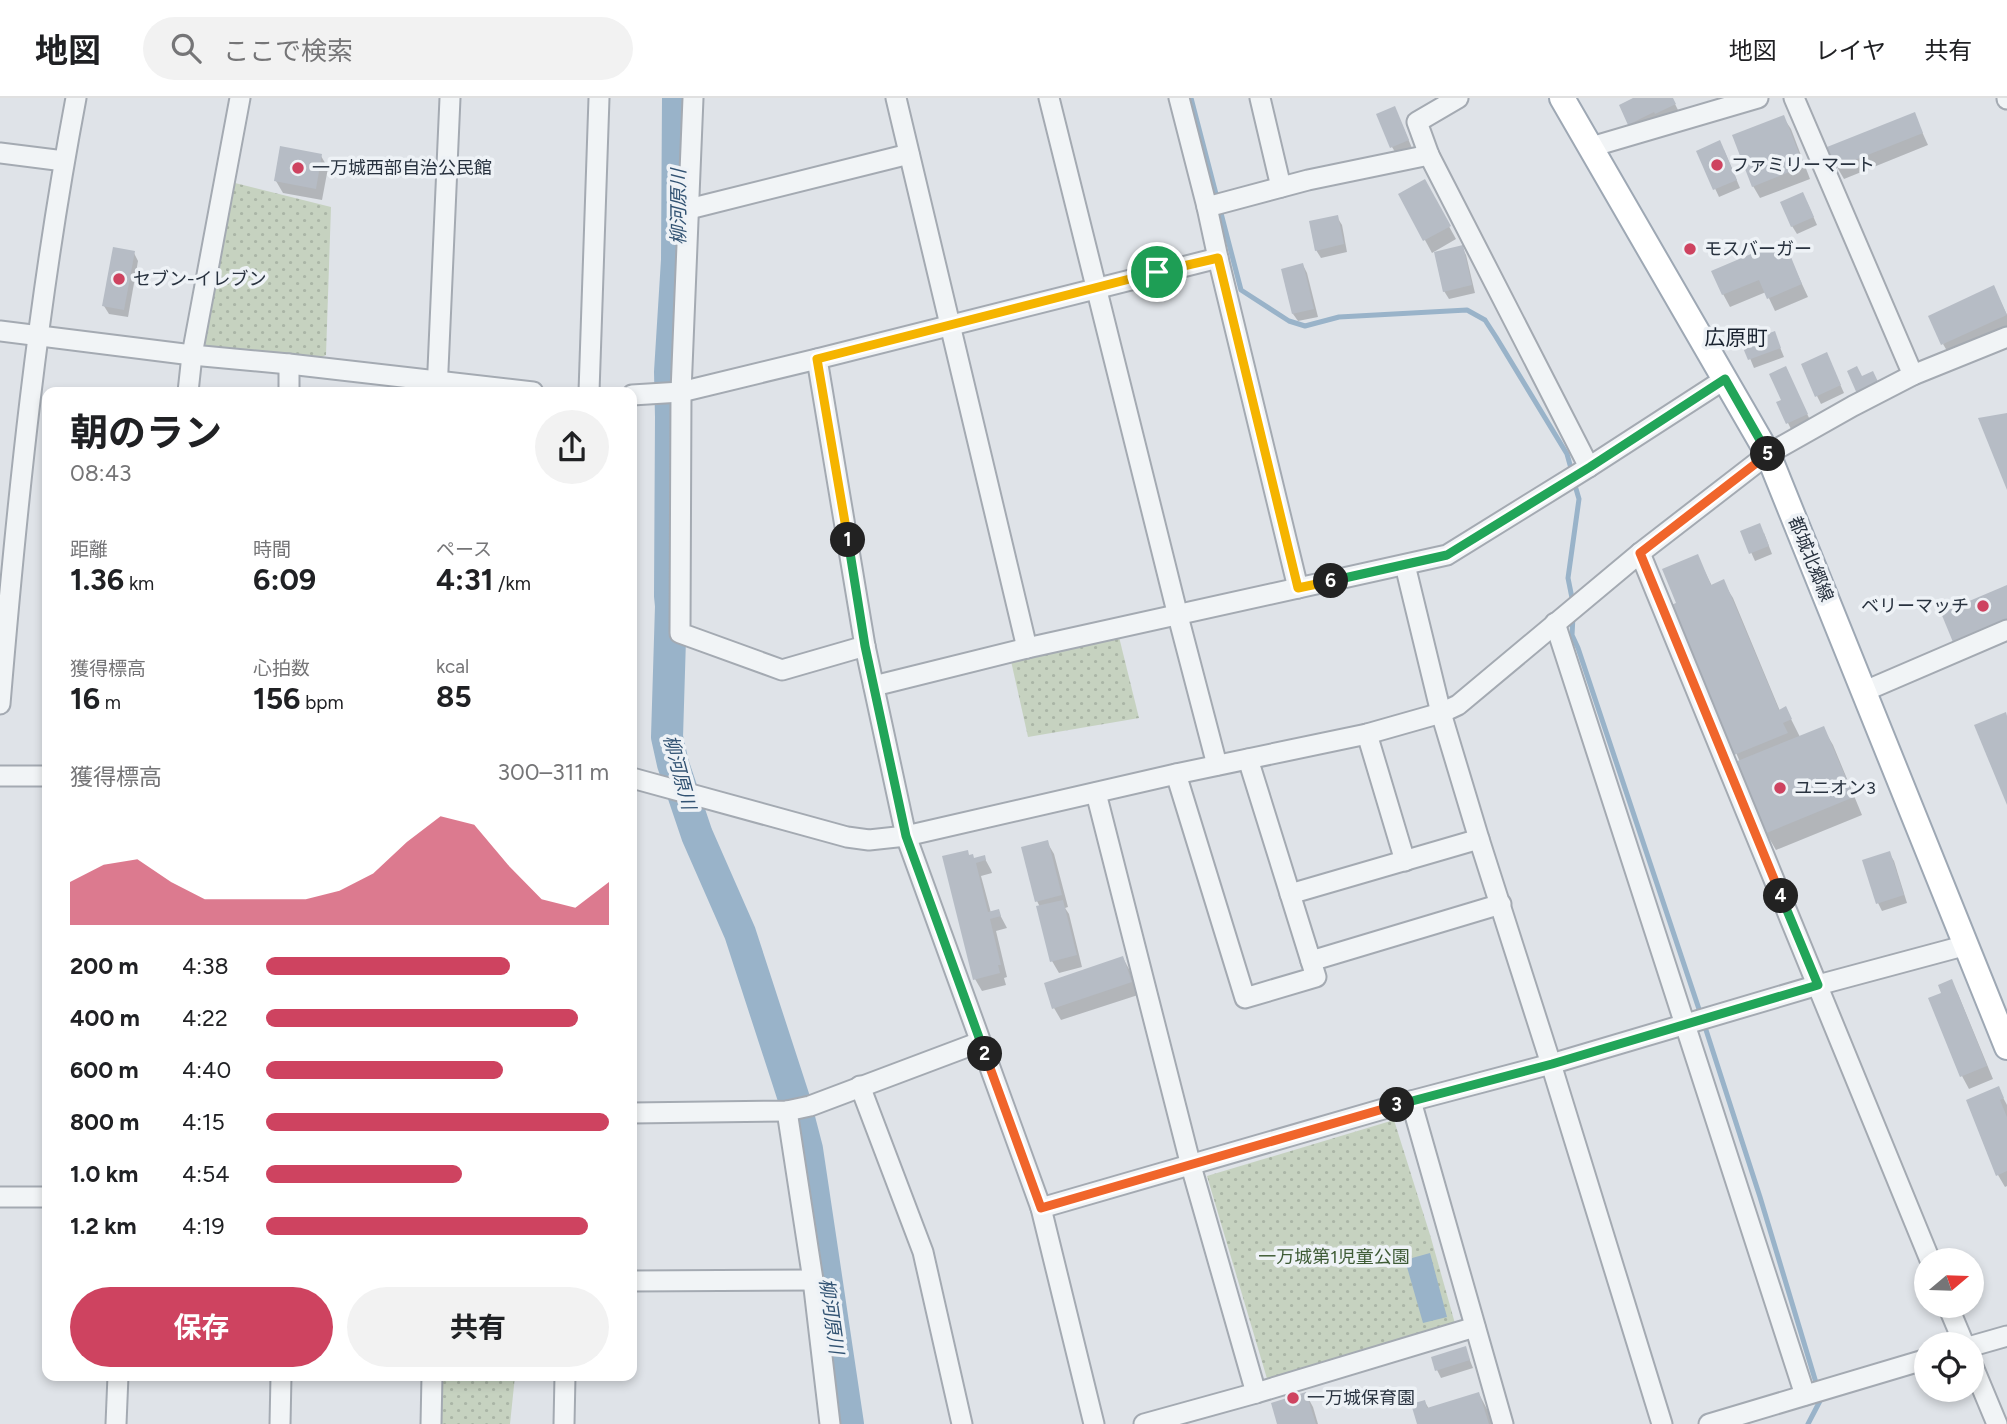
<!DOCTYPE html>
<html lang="ja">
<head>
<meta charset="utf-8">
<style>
	:root { --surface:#fff; --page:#f2f2f2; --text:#202124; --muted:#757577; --line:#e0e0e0; --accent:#ce4360 }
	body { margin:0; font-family:Figtree,"Noto Sans JP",sans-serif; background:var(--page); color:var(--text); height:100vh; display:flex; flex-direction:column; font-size:26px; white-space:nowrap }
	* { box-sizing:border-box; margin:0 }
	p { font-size:23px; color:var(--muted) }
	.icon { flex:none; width:38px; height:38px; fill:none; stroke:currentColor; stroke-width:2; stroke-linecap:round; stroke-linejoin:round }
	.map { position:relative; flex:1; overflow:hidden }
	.details { position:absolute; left:42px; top:289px; width:595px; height:994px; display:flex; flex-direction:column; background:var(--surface); border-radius:14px; box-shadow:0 4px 10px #0003 }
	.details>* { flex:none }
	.needle { width:46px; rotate:71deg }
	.buttons { position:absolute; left:1914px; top:1150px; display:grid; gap:14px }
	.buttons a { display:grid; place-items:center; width:70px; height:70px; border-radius:50%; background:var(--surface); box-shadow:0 4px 10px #0003; font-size:35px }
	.pin { position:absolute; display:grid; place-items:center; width:60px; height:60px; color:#fff; margin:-30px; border:4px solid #fff; border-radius:50%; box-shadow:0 2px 7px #0007 }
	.km { position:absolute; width:35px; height:35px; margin:-18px; border-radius:50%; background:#222; color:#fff; font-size:19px; line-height:35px; text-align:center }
	.round { display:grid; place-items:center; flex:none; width:74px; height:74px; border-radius:37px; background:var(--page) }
	.head { display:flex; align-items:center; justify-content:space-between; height:119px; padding:0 28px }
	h1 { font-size:38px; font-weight:700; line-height:52px }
	.metrics { display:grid; grid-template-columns:repeat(3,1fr); gap:10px; height:119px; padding:7px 28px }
	.metrics div { display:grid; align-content:center }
	.metrics b { font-size:30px; font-weight:700 }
	.metrics small { font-size:19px; font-weight:400 }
	.metrics p { font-size:19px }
	.chart { height:196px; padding:14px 28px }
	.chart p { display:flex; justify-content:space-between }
	.chart svg { width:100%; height:126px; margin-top:7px; fill:var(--accent); opacity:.7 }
	.action { display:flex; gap:14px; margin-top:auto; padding:14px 28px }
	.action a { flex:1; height:80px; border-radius:42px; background:var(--accent); color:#fff; font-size:28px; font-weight:700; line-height:80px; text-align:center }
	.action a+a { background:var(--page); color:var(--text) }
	ul { padding:0 28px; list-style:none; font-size:23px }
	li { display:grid; grid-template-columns:112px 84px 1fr; align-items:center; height:52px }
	li i { height:18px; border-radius:9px; background:var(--accent) }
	header { display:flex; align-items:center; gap:42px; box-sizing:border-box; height:98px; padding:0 35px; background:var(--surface); border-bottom:2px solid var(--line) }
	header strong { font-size:33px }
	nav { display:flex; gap:38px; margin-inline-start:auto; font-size:24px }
	.search { width:490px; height:63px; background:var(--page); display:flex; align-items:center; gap:18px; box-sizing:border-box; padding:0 24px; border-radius:38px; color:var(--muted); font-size:26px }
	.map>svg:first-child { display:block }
	.park { fill:url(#park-dots) }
	.water { fill:#99b3c9 }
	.shadow { fill:#0003 }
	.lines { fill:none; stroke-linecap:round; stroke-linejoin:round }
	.stream { stroke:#99b3c9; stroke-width:5 }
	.river { stroke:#99b3c9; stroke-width:32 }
	.building { fill:#b6bcc5 }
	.minor-casing { stroke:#a4aab2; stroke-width:23 }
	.major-casing { stroke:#9ea8b4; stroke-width:28 }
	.minor { stroke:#f1f4f6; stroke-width:19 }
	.major { stroke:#fff; stroke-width:24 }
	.split-1-casing { stroke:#fff; stroke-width:14 }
	.split-2-casing { stroke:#fff; stroke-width:14 }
	.split-3-casing { stroke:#fff; stroke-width:14 }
	.split-4-casing { stroke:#fff; stroke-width:14 }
	.split-5-casing { stroke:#fff; stroke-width:14 }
	.split-6-casing { stroke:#fff; stroke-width:14 }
	.split-7-casing { stroke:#fff; stroke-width:14 }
	.split-1 { stroke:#f5b400; stroke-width:9 }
	.split-2 { stroke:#22a559; stroke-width:9 }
	.split-3 { stroke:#f0652b; stroke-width:9 }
	.split-4 { stroke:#22a559; stroke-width:9 }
	.split-5 { stroke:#f0652b; stroke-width:9 }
	.split-6 { stroke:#22a559; stroke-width:9 }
	.split-7 { stroke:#f5b400; stroke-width:9 }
	.poi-dot { fill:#ce4360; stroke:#eef2f6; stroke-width:2.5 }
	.labels { text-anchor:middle; stroke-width:7; stroke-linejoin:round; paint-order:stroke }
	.poi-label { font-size:18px; fill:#28323f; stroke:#eef2f6; text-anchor:start }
	.street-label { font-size:18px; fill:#28323f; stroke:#eef2f6 }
	.park-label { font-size:18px; fill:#3e5b35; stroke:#eef2f6 }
	.water-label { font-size:19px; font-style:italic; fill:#325373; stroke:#eef2f6 }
	.quarter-label { font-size:21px; fill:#1a2330; stroke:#eef2f6 }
</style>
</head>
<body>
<header>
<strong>地図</strong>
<div class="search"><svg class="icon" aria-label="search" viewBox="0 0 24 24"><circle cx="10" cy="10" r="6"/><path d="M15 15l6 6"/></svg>ここで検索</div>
<nav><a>地図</a><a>レイヤ</a><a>共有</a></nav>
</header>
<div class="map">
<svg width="2007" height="1326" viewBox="0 0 2007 1326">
	<defs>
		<pattern id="park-dots" width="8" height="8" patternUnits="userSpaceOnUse" patternTransform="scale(1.75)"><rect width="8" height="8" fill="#c6d2c0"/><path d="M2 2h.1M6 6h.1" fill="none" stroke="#aab5a6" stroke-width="1.8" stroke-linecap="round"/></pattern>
	</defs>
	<rect width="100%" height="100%" fill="#dfe3e8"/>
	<g class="park">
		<path d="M235,85L331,109L326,257L318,261L208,250L203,243Z"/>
		<path d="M1119,539L1139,620L1028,639L1011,563Z"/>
		<path d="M1394,1022L1431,1140L1456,1229L1268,1284L1207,1078Z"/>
		<path d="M441,1278H515L510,1326H441Z"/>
	</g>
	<path class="water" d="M1430,1155L1447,1219L1423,1225L1405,1162Z"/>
	<g class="shadow">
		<path d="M1637,0H1672L1679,14L1634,33L1621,8Z"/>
		<path d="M1395,10L1412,50L1397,57L1392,49Z"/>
		<path d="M1914,16L1928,47L1844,81L1837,69Z"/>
		<path d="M1783,19L1791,31L1810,81L1760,100L1753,88Z"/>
		<path d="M1724,52L1740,90L1719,99L1698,54Z"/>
		<path d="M321,58L328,70L322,102L283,95L276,83Z"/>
		<path d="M1424,83L1456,141L1432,155L1400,96Z"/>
		<path d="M1807,104L1817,127L1797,136L1792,128Z"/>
		<path d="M1337,119L1342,127L1347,154L1321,160L1316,152Z"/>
		<path d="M1783,145L1808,199L1775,213L1766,194L1730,209L1723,196Z"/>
		<path d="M1462,149L1466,157L1475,195L1449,201L1444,193Z"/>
		<path d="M134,155L138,163L128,219L109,216L104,208Z"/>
		<path d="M1303,167L1307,175L1318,219L1298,223L1293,216Z"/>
		<path d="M2000,202L2007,217V232L1950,258L1943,246Z"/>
		<path d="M1774,235L1784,259L1754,270L1744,246Z"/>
		<path d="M1830,264L1844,295L1821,306L1817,298Z"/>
		<path d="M1789,278L1811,324L1792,333L1788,325L1783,303Z"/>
		<path d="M1742,434L1764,435L1772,456L1755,463Z"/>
		<path d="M1697,458L1712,488L1723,484L1733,500L1780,613L1786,611L1800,639L1823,630L1833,647L1862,717L1776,752L1766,735L1738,665L1740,664L1673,508L1679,505Z"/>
		<path d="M1047,744L1054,756L1068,809L1065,810L1069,816L1082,869L1059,875L1052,863L1040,809L1037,803Z"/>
		<path d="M1889,755L1894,763L1907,805L1882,813L1878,805L1864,763Z"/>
		<path d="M970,759L975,762L984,759L991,772L992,775L981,778L991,815L998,813L1007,830L996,833L1007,879L1004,880L1006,887L982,893L975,881Z"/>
		<path d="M1123,860L1130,873L1138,897L1061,922L1054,910Z"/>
		<path d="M1951,884L1958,896L1993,981L1969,991L1962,978L1930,901L1943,896Z"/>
		<path d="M1998,990L2007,1007V1088L2005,1089L1998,1077Z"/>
		<path d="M1465,1250L1473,1270L1441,1280L1437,1272Z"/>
		<path d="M1306,1296L1313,1309L1318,1326H1279Z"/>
		<path d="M1479,1296L1488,1313L1492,1326H1419L1425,1304L1429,1311Z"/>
	</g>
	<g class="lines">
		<g class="stream">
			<path d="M1191,0L1241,192L1289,223L1305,228L1339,219L1467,212L1485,222L1496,239L1567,356L1572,374"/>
			<path d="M1573,505L1568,480L1579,401L1574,384"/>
			<path d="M1573,518L1572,537L1578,550L1707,935L1760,1099L1817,1288"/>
			<path d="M1808,1326L1821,1301L1820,1298"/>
		</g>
		<path class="river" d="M678,0L677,162L670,274L671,319L670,498L671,508L667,639L673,666L697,737L740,835L794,1001L807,1051L848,1326"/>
	</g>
	<g class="building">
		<path d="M1633,0H1673L1676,6L1655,16L1654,14L1628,27L1619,7Z"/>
		<path d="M1395,8L1409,42L1390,50L1376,16Z"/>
		<path d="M1915,14L1923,35L1835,70L1827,49Z"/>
		<path d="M1784,17L1804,68L1752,89L1732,37Z"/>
		<path d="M1720,42L1737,82L1713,92L1696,53Z"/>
		<path d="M280,48L322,56L316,91L274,83Z"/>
		<path d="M1425,81L1451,128L1423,143L1398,96Z"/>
		<path d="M1803,94L1814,119L1791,129L1780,104Z"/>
		<path d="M1338,117L1344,146L1315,153L1309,123Z"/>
		<path d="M1784,142L1802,186L1767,201L1759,182L1722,197L1711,173Z"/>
		<path d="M1463,147L1472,187L1443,194L1434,154Z"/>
		<path d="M113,149L135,153L124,212L102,208Z"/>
		<path d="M1303,165L1314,211L1292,216L1281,171Z"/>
		<path d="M1994,187L2007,217L1941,247L1928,218Z"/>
		<path d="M1775,233L1781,250L1748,262L1741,245Z"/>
		<path d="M1827,254L1841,287L1815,299L1801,266Z"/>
		<path d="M1786,268L1808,316L1786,326L1776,304L1781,302L1769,276Z"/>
		<path d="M1857,268L1862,278L1873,273L1880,288L1858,298L1847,273Z"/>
		<path d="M2007,315V392L1978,320Z"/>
		<path d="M1760,425L1769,448L1749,456L1740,433Z"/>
		<path d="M1698,456L1711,487L1724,481L1779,612L1786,608L1792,621L1783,625L1788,635L1734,657L1671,507L1676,505L1662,471Z"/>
		<path d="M2007,487V527L1955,549L1941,515Z"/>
		<path d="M2006,614L2007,618V707L1974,627Z"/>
		<path d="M1824,628L1854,699L1764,736L1735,664Z"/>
		<path d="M1048,742L1062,797L1035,804L1021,749Z"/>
		<path d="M968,752L969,757L973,756L974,760L985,757L986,762L976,765L988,814L999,811L1001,818L990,821L1001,867H998L1000,875L973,882L942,758Z"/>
		<path d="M1890,753L1904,797L1876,806L1862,762Z"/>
		<path d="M1063,802L1077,857L1050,864L1036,808Z"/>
		<path d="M1123,858L1132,884L1052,911L1044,885Z"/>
		<path d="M1952,881L1987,968L1960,979L1928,900L1941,895L1938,887Z"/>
		<path d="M1999,988L2004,1000L2000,1002L2007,1019V1073L1996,1078L1966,1002Z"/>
		<path d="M1466,1248L1470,1262L1435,1273L1431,1259Z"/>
		<path d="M1306,1294L1316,1326H1277L1271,1305Z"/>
		<path d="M1479,1294L1489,1326H1417L1411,1306L1425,1302L1427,1310Z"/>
	</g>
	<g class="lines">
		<defs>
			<g id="minor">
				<path d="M693,0L681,294L680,535L782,572L865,548"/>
				<path d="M896,0L1027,550"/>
				<path d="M1049,0L1178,518L1217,667"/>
				<path d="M1179,0L1207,109L1218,160L1298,490"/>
				<path d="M1260,0L1281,89"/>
				<path d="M1458,0L1417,24L1429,57L1589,369"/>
				<path d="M1794,0L1913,277"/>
				<path d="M2007,0V1"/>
				<path d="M1591,49L1758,0"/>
				<path d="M0,55L64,63"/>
				<path d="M1207,109L1308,82L1429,57"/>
				<path d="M689,111L909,56"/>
				<path d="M0,233L192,257L289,266L533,294"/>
				<path d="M817,261L865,548L906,738L1041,1110L1094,1326"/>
				<path d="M188,294L192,257L240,0"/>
				<path d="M289,294V266"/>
				<path d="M437,294L450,0"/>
				<path d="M589,294L599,0"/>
				<path d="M632,297L681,294L817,261L1218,160"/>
				<path d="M1640,455L1930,1162"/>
				<path d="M1405,467L1441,615L1479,741L1551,966L1662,1326"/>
				<path d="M1555,525L1805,1297"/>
				<path d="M874,588L1027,550L1447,457L1589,369L1725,281"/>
				<path d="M1865,593L2007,532"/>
				<path d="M0,606C17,403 38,200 76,0"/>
				<path d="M1367,636L1405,763"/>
				<path d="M1248,661L1311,863L1501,806"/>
				<path d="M1176,676L1245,900L1316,879L1311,863"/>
				<path d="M0,678H47"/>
				<path d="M632,680L847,739L869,742L906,738L1176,676L1367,636L1441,615L1458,607L1640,455L1768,356L1853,308L1913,277L2007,239"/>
				<path d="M1096,695L1191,1068L1256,1295"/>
				<path d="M1290,796L1479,741"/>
				<path d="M860,988L923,1154L962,1326"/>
				<path d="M1411,1003L1503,1326"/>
				<path d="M787,1013L813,1182L830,1326"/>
				<path d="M632,1015L787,1013L810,1008L980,944"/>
				<path d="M0,1099H47"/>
				<path d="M1041,1110L1411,1003L1551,966L1818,887L1967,847"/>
				<path d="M632,1183L813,1182"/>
				<path d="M1948,1208L1964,1246"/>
				<path d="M1972,1248L2007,1238"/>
				<path d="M1972,1266L1997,1326"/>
				<path d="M116,1326L118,1278"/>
				<path d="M280,1326L281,1278"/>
				<path d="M431,1326L432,1278"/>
				<path d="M564,1326L565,1278"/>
				<path d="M1144,1326L1256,1295L1475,1229"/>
				<path d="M1709,1326L1927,1261"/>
			</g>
			<path id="major" d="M1562,0L1768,356L2007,949"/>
		</defs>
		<use href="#minor" class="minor-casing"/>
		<use href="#major" class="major-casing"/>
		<use href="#minor" class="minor"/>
		<use href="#major" class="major"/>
	</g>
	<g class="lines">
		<defs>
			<path id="split-1" d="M848,442L817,261L1157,174"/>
			<path id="split-2" d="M848,442L865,548L906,738L985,956"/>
			<path id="split-3" d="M985,956L1041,1110L1397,1007"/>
			<path id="split-4" d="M1397,1007L1552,966L1818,887L1781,798"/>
			<path id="split-5" d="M1768,356L1640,455L1781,798"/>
			<path id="split-6" d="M1331,483L1447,457L1590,369L1725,281L1768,356"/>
			<path id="split-7" d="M1157,174L1218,160L1298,490L1331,483"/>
		</defs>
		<use href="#split-1" class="split-1-casing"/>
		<use href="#split-2" class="split-2-casing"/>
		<use href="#split-3" class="split-3-casing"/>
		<use href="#split-4" class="split-4-casing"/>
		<use href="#split-5" class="split-5-casing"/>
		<use href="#split-6" class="split-6-casing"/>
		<use href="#split-7" class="split-7-casing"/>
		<use href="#split-1" class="split-1"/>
		<use href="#split-2" class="split-2"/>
		<use href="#split-3" class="split-3"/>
		<use href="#split-4" class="split-4"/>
		<use href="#split-5" class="split-5"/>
		<use href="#split-6" class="split-6"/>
		<use href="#split-7" class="split-7"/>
	</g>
	<g class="poi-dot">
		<circle cx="1717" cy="67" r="7"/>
		<circle cx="298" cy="70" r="7"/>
		<circle cx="1690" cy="151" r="7"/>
		<circle cx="119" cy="181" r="7"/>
		<circle cx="1983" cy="508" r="7"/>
		<circle cx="1780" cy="690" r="7"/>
		<circle cx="1293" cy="1300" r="7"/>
	</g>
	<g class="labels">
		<g class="poi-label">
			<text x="1731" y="73">ファミリーマート</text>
			<text x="312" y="76">一万城西部自治公民館</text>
			<text x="1704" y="157">モスバーガー</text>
			<text x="133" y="187">セブン-イレブン</text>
			<text x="1969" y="514" text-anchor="end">ベリーマッチ</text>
			<text x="1794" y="696">ユニオン3</text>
			<text x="1307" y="1306">一万城保育園</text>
		</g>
		<g class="street-label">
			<text transform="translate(1811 461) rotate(68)" y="6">都城北郷線</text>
		</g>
		<g class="park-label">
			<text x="1334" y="1165">一万城第1児童公園</text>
		</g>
		<g class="water-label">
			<text transform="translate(678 109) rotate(-90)" y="7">柳河原川</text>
			<text transform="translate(680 674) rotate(75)" y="7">柳河原川</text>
			<text transform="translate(832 1218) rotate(82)" y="7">柳河原川</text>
		</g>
		<g class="quarter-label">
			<text x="1736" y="247">広原町</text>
		</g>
	</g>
</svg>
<div class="buttons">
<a><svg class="needle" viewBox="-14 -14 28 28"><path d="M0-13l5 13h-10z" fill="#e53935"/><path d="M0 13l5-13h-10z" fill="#757577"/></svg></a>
<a><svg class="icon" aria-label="locate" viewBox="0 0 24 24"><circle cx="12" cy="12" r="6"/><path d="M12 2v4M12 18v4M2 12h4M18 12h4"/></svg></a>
</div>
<div class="pin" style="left:1157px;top:174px;background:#1e9e55"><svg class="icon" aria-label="arrive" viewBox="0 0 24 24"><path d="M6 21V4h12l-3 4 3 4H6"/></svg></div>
<b class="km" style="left:848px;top:442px">1</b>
<b class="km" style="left:985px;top:956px">2</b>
<b class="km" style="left:1397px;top:1007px">3</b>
<b class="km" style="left:1781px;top:798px">4</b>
<b class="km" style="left:1768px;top:356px">5</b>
<b class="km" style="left:1331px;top:483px">6</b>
<section class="details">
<div class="head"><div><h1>朝のラン</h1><p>08:43</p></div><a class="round"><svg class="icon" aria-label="share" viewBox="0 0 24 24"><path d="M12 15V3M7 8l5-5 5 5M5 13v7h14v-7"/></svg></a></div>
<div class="metrics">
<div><p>距離</p><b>1.36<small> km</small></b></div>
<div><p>時間</p><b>6:09</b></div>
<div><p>ペース</p><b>4:31<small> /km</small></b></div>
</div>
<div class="metrics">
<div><p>獲得標高</p><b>16<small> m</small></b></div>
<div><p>心拍数</p><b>156<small> bpm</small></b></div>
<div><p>kcal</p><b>85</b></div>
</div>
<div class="chart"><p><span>獲得標高</span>300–311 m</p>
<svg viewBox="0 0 160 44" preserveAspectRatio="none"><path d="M0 44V29L10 23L20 21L30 29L40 35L50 35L60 35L70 35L80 32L90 26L100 15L110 6L120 9L130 23L140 35L150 38L160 29V44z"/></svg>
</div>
<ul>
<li><b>200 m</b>4:38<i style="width:71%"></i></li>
<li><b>400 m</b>4:22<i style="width:91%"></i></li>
<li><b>600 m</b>4:40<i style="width:69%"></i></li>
<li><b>800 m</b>4:15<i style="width:100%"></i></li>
<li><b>1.0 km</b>4:54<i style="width:57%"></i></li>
<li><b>1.2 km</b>4:19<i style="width:94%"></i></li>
</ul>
<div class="action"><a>保存</a><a>共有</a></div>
</section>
</div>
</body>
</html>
